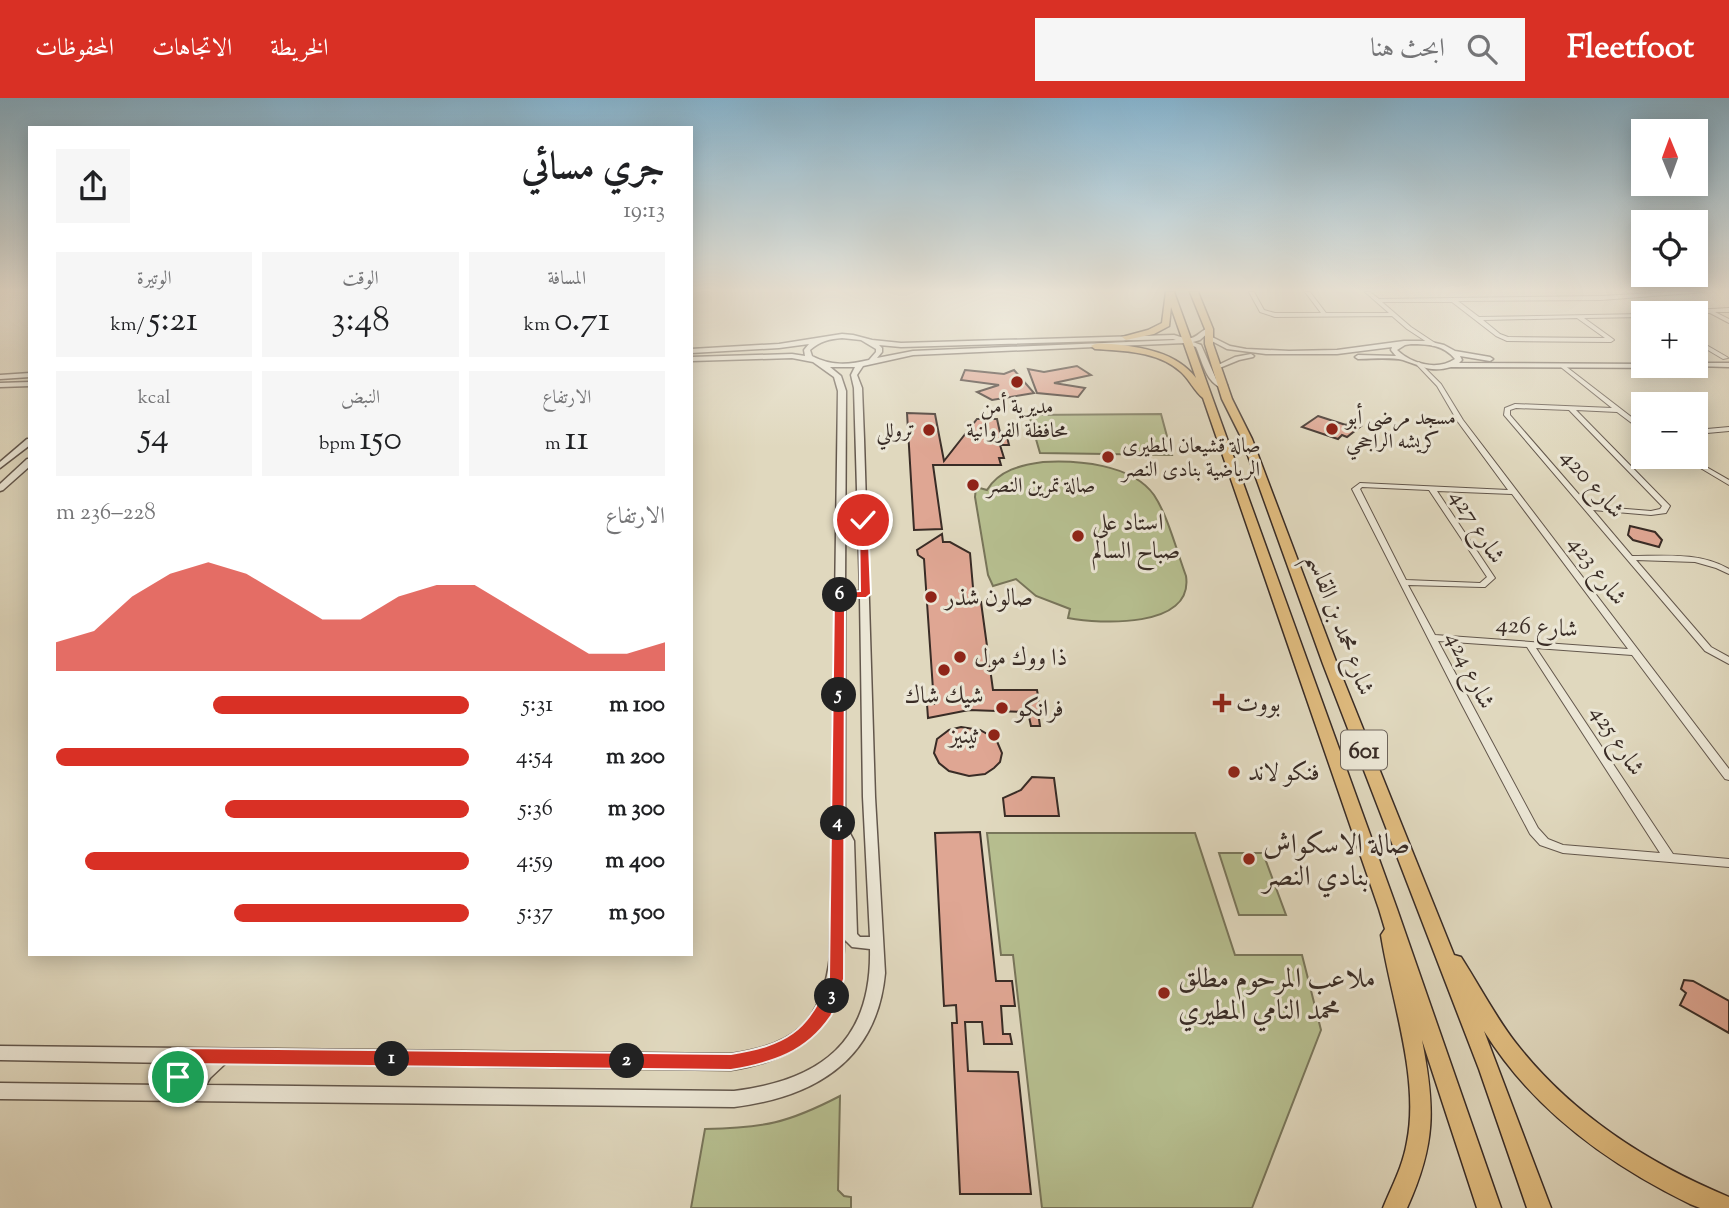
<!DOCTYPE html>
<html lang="ar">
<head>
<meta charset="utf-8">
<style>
	:root { --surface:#fff; --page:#f6f6f6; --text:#202124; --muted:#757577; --accent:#d93025 }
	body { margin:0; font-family:"Sorts Mill Goudy",Amiri,serif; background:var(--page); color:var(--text); direction:rtl; height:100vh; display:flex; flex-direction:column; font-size:26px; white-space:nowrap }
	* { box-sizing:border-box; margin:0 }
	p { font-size:23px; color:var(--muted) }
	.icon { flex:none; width:38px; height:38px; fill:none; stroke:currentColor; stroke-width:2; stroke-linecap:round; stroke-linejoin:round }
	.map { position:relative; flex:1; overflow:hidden; direction:ltr }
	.sheet { position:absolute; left:28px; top:28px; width:665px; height:830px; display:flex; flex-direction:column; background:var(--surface); border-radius:0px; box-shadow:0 4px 18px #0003; direction:rtl }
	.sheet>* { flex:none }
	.needle { width:46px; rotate:359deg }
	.buttons { position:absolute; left:1631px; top:21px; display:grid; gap:14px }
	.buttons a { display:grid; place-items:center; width:77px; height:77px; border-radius:0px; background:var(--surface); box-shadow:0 4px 18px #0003; font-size:35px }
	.pin { position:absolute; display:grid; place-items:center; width:60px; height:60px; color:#fff; margin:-30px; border:4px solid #fff; border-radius:50%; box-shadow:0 2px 7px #0007 }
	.km { position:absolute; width:35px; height:35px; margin:-18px; border-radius:50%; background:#222; color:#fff; font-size:19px; line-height:35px; text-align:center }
	.round { display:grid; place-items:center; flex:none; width:74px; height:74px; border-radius:0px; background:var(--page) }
	.headline { display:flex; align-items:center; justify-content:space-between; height:119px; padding:0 28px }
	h1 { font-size:38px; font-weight:600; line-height:52px }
	.stats { display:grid; grid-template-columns:repeat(3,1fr); gap:10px; height:119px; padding:7px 28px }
	.stats div { display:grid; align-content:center; border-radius:0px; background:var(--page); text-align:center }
	.stats b { font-size:35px; font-weight:600 }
	.stats small { font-size:19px; font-weight:400 }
	.stats p { font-size:19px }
	.chart { height:196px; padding:14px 28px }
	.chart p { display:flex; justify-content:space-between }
	.chart svg { width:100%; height:126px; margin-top:7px; fill:var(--accent); opacity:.7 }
	ul { padding:0 28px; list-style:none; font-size:23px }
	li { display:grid; grid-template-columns:112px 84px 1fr; align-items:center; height:52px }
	li i { height:18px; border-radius:9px; background:var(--accent) }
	header { display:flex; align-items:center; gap:42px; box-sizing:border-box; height:98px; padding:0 35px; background:var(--accent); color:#fff }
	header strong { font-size:33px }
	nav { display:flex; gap:38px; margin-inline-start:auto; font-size:24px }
	.search { width:490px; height:63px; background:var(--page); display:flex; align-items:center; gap:18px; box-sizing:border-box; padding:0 24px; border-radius:0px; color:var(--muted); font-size:26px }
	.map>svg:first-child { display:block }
	.green { fill:#b6be8f; stroke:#78755a; stroke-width:2 }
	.building { fill:#dfa693; stroke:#392c26; stroke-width:2 }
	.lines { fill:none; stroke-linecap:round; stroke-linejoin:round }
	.minor-casing { stroke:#63574c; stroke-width:2 }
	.tertiary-casing { stroke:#63574c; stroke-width:3 }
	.primary-casing { stroke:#392c26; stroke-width:3 }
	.minor { fill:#ebe6d5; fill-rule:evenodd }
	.tertiary { fill:#ebe6d5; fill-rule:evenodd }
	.primary { fill:#e0bc7f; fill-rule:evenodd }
	.route { fill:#d93025; stroke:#fff; stroke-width:2 }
	.poi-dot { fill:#8f2418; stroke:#ebe6d5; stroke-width:2.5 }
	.labels { text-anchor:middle; stroke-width:6; stroke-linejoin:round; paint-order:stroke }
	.far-poi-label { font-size:21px; fill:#392c26; stroke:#ebe6d5; text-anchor:start }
	.shield { fill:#ebe6d5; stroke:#6e645a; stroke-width:2 }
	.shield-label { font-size:23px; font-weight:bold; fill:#392c26 }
	.street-label { font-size:24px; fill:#392c26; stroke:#ebe6d5 }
	.poi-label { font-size:24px; fill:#392c26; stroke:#ebe6d5; text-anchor:start }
	.near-poi-label { font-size:28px; fill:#392c26; stroke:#ebe6d5; text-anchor:start }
</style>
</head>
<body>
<header>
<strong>Fleetfoot</strong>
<div class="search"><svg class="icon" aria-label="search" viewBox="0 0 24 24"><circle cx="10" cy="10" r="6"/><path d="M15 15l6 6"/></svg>ابحث هنا</div>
<nav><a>الخريطة</a><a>الاتجاهات</a><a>المحفوظات</a></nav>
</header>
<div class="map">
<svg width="1729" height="1110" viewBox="0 0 1729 1110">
	<rect width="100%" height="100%" fill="#e0d8be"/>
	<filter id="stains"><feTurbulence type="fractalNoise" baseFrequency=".00286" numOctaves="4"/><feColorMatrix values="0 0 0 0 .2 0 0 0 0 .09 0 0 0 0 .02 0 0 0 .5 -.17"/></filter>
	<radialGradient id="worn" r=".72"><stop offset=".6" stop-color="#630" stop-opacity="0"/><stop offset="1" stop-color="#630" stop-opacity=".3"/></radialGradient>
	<g class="green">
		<path d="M1161,316L1172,357L1040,355L1029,317Z"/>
		<path d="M1043,364C1077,362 1132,366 1154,397C1168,418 1177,454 1186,478C1194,531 1099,526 1068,520L1070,511L1036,498L1016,481L993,488L988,477L975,399L976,389L987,392C999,372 1021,367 1043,364Z"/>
		<path d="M987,735H1195L1235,857H1302L1321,932L1252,1110H1042L1013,857H1001Z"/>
		<path d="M1219,755H1263L1286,817H1239Z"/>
		<path d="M840,998L838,1092L844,1098L851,1099V1110H691L705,1031C764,1030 788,1025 840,998Z"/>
	</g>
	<g class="building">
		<path d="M1077,268L1091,277L1054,285L1085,290L1078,299L1037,295L1028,271L1044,274Z"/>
		<path d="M965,272L1004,276L1014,272L1034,295L992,302L977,294L999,287L961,282Z"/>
		<path d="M907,315L935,316L944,363L977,321H997L1001,339H1007L1009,347H1000L1004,360H999L1001,367H933L942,431L914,432Z"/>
		<path d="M1318,318L1346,327L1349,324L1361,328L1347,339L1342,337L1338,341L1302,329Z"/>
		<path d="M1630,428L1655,434L1662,442L1659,449L1633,442L1628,437Z"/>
		<path d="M942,436L943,444H950L970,455L974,501L981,504L993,592H1037L1041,614H1038L1040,628H1031L1028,614L969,612L928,620L927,606H934L924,461L918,457L917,452Z"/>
		<path d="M961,629L980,632L996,641L1002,655L1000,664L994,670L985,676L969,678L949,673L939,665L934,655L937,641L949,632Z"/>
		<path d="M1032,679L1054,680L1059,718H1005L1003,700L1021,692Z"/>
		<path d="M980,734L996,883H1012L1015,908H1001L1003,936H1010L1012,946H984L982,924H965L968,973L1018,974L1031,1096H960L952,925H957L956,907L944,908L935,735Z"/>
		<path d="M1684,882L1693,883L1729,903V935L1680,907L1686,895L1681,891Z"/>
	</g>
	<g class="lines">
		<defs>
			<g id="minor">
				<path d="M1249,194H1254L1264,212L1275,215H1321L1305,194H1310L1326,215H1389L1365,194H1370L1379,201L1601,198L1673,194H1705L1601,202L1458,203L1479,219L1643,216V219L1584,220L1613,241L1614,242L1611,244L1507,243L1496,238L1452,204H1382L1411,229L1435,245V247L1433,248L1407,231L1392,218L1275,219L1260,214ZM1577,220L1605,240L1508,239L1500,236L1483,222Z"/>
				<path d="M1729,210V214H1715L1729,221V225L1710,215H1673L1676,213Z"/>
				<path d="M1696,241L1727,259L1728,260L1723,261L1696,245Z"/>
				<path d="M1419,264L1441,286L1463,322L1729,671V682L1725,681L1632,557L1536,550L1673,756L1729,761V769L1563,755L1540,747L1530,736L1461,605L1352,391L1360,385L1508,392L1458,324L1437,288L1417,267V265ZM1362,389L1429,392L1487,479L1480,485L1406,482L1360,391ZM1437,393L1512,396L1628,551L1435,537L1408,487L1482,489H1485L1495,480ZM1438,543L1527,549L1660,755L1563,747L1548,741L1538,730Z"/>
				<path d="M1564,267L1643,328V333L1641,332L1617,314L1576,312L1670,408L1666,415L1651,417L1593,412L1632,458C1664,458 1700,454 1729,471V476L1716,470L1695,464L1636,462L1711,549L1729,559V566L1705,553L1504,317L1505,310L1515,306L1612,310L1562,270L1561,269ZM1516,310L1569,312L1662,408L1660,411L1651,413L1589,408L1510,317V312Z"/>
				<path d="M1729,329V333L1696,336V332Z"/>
				<path d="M1682,359H1689L1729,382V387Z"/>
			</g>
			<g id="tertiary">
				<path d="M1209,229L1212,231L1211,232L1200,242L1193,244L1201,247L1216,281L1227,287V291C1207,289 1203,265 1196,249L1184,245L913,257L863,268L857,277L862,290L864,341L875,699L885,875C877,963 814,999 734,1009L0,1001V985L163,987L173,969V965L0,962V948L731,956C795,947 822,924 830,859L838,293L834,279L813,264L792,260L691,263V259L792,256L805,258L804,252L809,246L779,250L691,255V251L779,246L842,236L853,237L872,242L901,245L1174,237C1196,244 1192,239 1209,229ZM842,240L861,242L876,251V254L869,262C848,267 831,268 812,258L810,252C820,243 830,241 842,240ZM1173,241L1176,242L913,253L877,260L882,254V250L879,247L901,249ZM830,269H855L851,277L854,290L860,493L845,494L846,293L841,278ZM860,499L863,699L870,839H860L857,836L854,743L845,726V500ZM844,841L852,849L870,851C872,944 821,982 734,993L206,987L210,980L226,965L731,972C812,959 844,923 844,841ZM189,965H204L198,970L188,987H180L189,971Z"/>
				<path d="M1208,239H1212L1230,248L1246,251L1289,253L1337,252L1404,243H1427L1444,247L1455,253L1490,259L1493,261L1490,263L1460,258L1462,262L1459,265L1643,266V268H1685L1682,270L1451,269C1430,275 1422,268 1403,262C1390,259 1372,261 1358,261L1355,259L1358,257L1396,258L1391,252L1392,249L1337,256H1266L1227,251L1208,241ZM1411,246C1428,246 1444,247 1455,261C1437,273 1412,266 1397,252L1405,247Z"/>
				<path d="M1251,256L1254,258L1253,259L1239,262L1217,271L1214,269L1235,259Z"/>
				<path d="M1696,265H1729V269L1694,268H1696Z"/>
				<path d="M30,275V279L0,281V277Z"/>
				<path d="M30,284V288L0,289V285Z"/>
				<path d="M27,341H30V347L0,370V364Z"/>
				<path d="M27,361H30V368L3,392L0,393V386Z"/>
			</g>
			<g id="primary">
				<path d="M1166,194H1174L1397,811L1501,1110H1477L1422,942C1435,1010 1436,1046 1407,1110H1383C1392,1088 1403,1068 1407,1044C1420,980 1391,901 1381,837L1385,831L1379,811L1203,300C1194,293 1190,282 1181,274C1158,253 1124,253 1095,251L1091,248C1097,244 1104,246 1111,246C1142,249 1176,254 1196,280L1171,209L1169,228L1154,236L1126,242L1122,239L1148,232L1162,225Z"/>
				<path d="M1190,194H1198L1213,231V246L1232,301L1252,341L1337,566L1454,857L1461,859C1479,887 1495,918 1515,944C1570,1015 1647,1065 1729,1099V1110H1700L1690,1106C1608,1066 1533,1012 1484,933L1551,1110H1527L1479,971L1323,566L1242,341L1222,301L1205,246V231Z"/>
			</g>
		</defs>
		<use href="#minor" class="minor-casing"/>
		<use href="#tertiary" class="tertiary-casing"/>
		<use href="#primary" class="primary-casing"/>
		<use href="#minor" class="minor"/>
		<use href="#tertiary" class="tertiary"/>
		<use href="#primary" class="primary"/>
	</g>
	<linearGradient id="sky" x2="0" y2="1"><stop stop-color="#86b6d2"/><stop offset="0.55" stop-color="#f1ede2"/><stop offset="1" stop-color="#f1ede2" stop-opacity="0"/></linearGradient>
	<rect width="1729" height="350" fill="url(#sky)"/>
	<path class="route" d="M863,419L868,422L871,496L866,500H845L844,881C840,893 837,908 831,918C806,955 772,965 731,972L188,966L184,984L178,987L172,984C168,975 171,962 175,953L181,950L731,956C785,947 809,934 829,881L834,500L840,494L860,493L859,422Z"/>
	<g class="poi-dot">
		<circle cx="1017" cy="284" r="7"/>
		<circle cx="1332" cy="331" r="7"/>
		<circle cx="929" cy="332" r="7"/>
		<circle cx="1108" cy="359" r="7"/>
		<circle cx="973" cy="387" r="7"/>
		<circle cx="1078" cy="438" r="7"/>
		<circle cx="931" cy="499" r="7"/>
		<circle cx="960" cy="559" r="7"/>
		<circle cx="944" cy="572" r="7"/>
		<path d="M1218.5 594.5h7v7h7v7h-7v7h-7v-7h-7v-7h7z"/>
		<circle cx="1002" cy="610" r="7"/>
		<circle cx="994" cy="637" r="7"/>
		<circle cx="1234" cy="674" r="7"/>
		<circle cx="1249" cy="761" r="7"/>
		<circle cx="1164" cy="895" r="7"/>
	</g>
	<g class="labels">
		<g class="far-poi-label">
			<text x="1017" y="315" text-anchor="middle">مديرية أمن<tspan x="1017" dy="24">محافظة الفروانية</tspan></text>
			<text x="1346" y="326">مسجد مرضي أبو<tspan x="1346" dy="24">كريشه الراجحي</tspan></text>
			<text x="915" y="339" text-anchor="end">تروللي</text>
			<text x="1122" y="354">صالة قشيعان المطيرى<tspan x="1122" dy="24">الرياضية بنادى النصر</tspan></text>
			<text x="987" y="394">صالة تمرين النصر</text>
		</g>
		<rect class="shield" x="1341" y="632.5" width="46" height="39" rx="5"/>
		<g class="shield-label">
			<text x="1364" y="660">601</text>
		</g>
		<g class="street-label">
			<text transform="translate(1593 385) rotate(49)" y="8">شارع 420</text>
			<text transform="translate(1478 428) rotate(58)" y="8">شارع 427</text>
			<text transform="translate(1598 472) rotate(53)" y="8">شارع 423</text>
			<text transform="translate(1341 526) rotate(69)" y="8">شارع محمد بن القاسم</text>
			<text transform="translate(1537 528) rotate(4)" y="8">شارع 426</text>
			<text transform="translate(1471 572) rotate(64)" y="8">شارع 424</text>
			<text transform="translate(1618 642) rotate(57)" y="8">شارع 425</text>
		</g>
		<g class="poi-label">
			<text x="1092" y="432">استاد علي<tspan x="1092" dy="28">صباح السالم</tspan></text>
			<text x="945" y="507">صالون شذر</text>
			<text x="974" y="567">ذا ووك مول</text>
			<text x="944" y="605" text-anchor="middle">شيك شاك</text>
			<text x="1236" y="613">بووت</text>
			<text x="1016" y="618">فرانكو</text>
			<text x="980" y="645" text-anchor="end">ثينيز</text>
			<text x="1248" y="682">فنكو لاند</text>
		</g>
		<g class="near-poi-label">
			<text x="1263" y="755">صالة الاسكواش<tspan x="1263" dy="32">بنادي النصر</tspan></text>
			<text x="1178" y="889">ملاعب المرحوم مطلق<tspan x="1178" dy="32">محمد النامي المطيري</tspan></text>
		</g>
	</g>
	<rect width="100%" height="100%" filter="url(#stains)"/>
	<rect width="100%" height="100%" fill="url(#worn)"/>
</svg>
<div class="buttons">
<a><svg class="needle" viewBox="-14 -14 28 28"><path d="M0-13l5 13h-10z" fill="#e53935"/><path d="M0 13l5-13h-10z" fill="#757577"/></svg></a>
<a><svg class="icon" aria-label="locate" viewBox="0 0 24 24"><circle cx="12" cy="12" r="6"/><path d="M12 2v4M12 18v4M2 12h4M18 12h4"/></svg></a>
<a>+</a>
<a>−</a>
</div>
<div class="pin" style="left:178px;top:979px;background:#1e9e55"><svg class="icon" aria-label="arrive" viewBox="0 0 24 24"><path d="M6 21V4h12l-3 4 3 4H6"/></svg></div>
<div class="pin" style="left:863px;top:422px;background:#d93025"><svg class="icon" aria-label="check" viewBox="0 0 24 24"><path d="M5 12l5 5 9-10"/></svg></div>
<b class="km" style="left:392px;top:961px">1</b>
<b class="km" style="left:627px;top:963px">2</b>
<b class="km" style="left:832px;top:898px">3</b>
<b class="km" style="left:838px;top:725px">4</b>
<b class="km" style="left:839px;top:597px">5</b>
<b class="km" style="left:840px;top:497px">6</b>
<section class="sheet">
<div class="headline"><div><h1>جري مسائي</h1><p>19:13</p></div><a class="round"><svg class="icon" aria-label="share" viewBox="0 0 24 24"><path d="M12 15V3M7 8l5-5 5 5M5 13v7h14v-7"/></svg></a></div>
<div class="stats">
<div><p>المسافة</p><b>0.71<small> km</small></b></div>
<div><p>الوقت</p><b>3:48</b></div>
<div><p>الوتيرة</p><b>5:21<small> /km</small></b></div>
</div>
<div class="stats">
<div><p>الارتفاع</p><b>11<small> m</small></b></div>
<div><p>النبض</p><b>150<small> bpm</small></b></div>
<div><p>kcal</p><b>54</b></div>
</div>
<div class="chart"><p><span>الارتفاع</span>228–236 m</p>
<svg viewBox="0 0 160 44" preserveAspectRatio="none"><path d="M0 44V34L10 30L20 18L30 10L40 6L50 10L60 18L70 26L80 26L90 18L100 14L110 14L120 22L130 30L140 38L150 38L160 34V44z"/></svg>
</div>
<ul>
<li><b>100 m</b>5:31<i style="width:62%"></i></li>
<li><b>200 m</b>4:54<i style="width:100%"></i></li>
<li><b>300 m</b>5:36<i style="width:59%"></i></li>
<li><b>400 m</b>4:59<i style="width:93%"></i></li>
<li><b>500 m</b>5:37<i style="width:57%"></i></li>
</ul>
</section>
</div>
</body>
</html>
